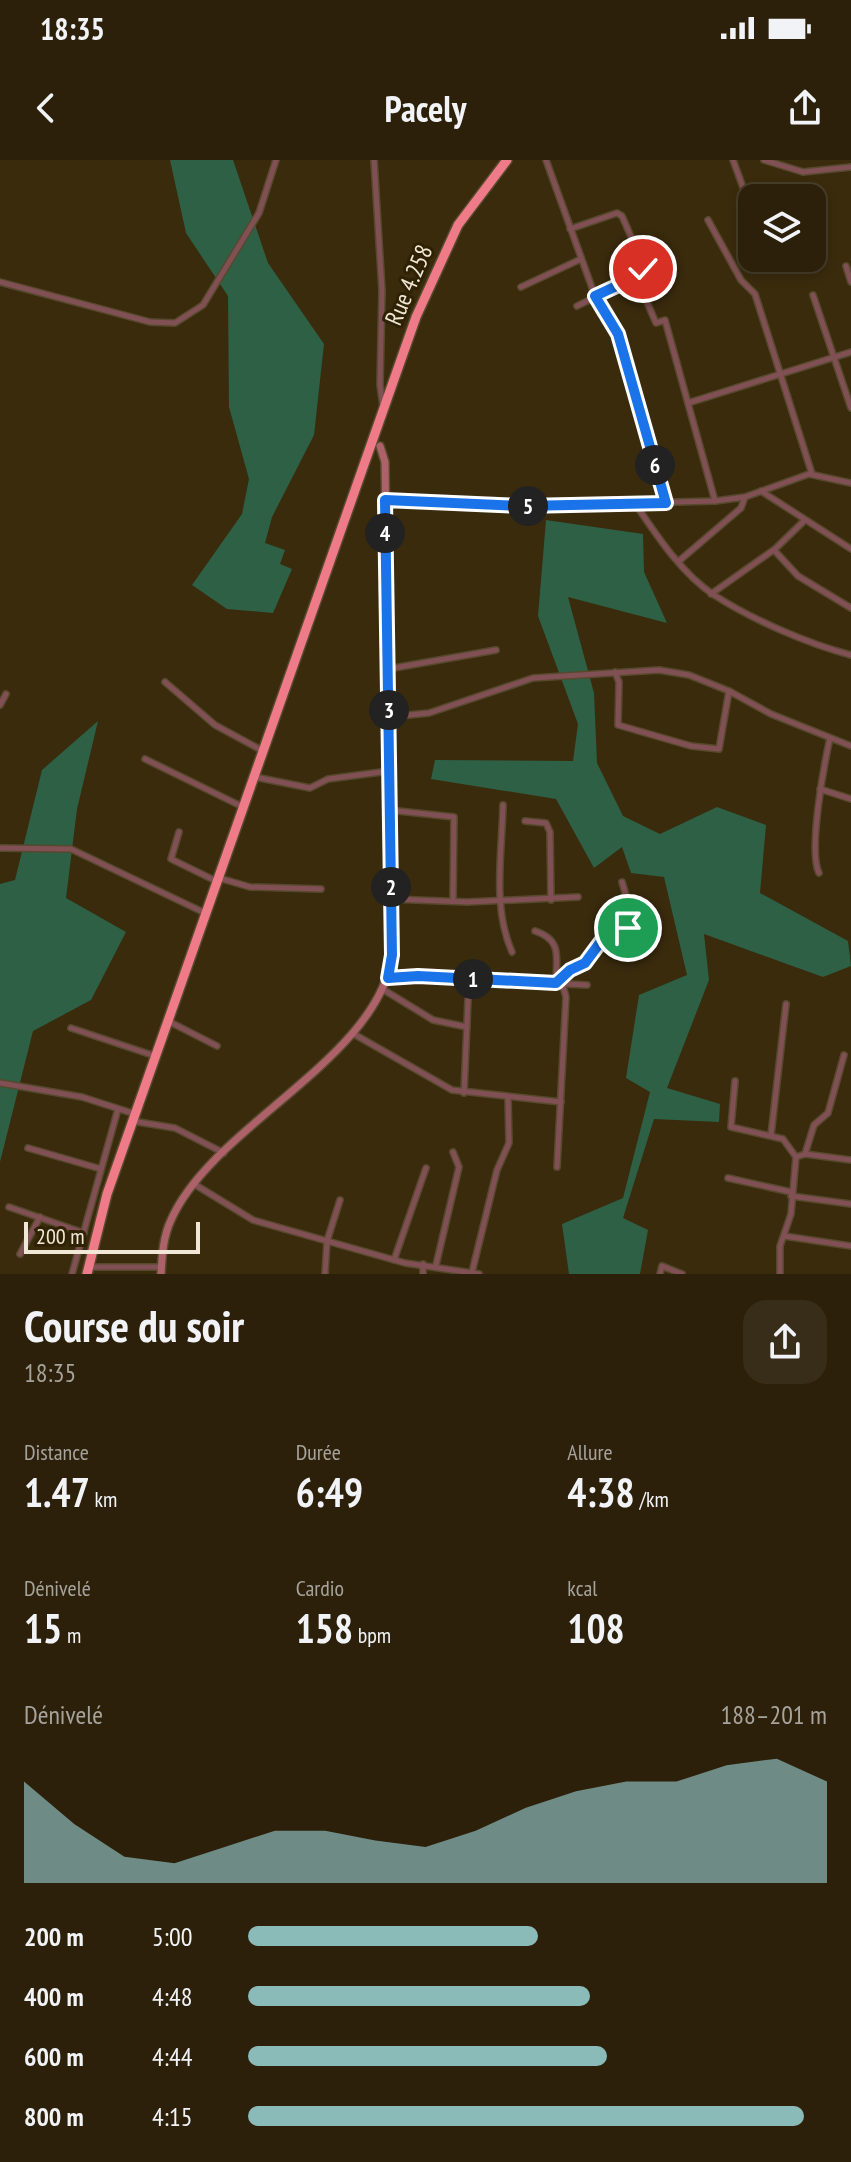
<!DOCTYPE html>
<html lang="fr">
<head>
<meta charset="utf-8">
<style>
	:root { --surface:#2c200a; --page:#382d18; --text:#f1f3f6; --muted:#a6a39c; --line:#483e2b; --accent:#8bbbb9 }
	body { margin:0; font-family:"PT Sans Narrow",sans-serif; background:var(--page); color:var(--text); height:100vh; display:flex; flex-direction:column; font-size:30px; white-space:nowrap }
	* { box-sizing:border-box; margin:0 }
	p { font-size:26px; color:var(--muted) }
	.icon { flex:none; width:44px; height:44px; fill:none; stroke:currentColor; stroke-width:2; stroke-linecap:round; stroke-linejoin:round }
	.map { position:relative; height:1114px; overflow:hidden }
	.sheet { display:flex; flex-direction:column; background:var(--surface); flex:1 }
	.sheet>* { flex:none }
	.controls { position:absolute; left:738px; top:24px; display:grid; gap:16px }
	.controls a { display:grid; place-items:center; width:88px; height:88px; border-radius:16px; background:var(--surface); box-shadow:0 4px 12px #0003,0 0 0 2px var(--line); font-size:40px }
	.scale { position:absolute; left:24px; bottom:20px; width:176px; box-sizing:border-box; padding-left:8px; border:4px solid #f1e7d7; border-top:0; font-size:22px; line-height:28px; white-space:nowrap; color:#f1e7d7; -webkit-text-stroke:6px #2f2103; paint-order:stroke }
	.pin { position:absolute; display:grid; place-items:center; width:68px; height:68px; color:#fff; margin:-34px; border:4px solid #fff; border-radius:50%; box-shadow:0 2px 8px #0007 }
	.km { position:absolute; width:40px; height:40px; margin:-20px; border-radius:50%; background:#222; color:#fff; font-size:22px; line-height:40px; text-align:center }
	.round { display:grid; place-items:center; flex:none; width:84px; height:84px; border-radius:24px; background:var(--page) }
	.overview { display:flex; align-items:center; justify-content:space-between; height:136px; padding:0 24px }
	h1 { font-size:44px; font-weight:700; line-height:60px }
	.figures { display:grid; grid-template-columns:repeat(3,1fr); gap:12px; height:136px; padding:8px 24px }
	.figures div { display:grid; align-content:center }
	.figures b { font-size:40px; font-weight:700 }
	.figures small { font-size:22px; font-weight:400 }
	.figures p { font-size:22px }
	.chart { height:224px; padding:16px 24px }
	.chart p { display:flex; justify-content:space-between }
	.chart svg { width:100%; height:144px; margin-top:8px; fill:var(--accent); opacity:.7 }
	ul { padding:0 24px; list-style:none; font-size:26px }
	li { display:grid; grid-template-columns:128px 96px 1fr; align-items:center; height:60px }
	li i { height:20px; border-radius:10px; background:var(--accent) }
	.status { display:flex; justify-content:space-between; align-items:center; height:56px; padding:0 40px; background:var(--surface); direction:ltr }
	.status svg { height:22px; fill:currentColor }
	header { display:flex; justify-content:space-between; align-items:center; height:104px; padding:0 24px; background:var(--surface); font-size:36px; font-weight:700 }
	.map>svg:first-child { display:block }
	.green { fill:#2d6045 }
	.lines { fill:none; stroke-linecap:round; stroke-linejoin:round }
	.street-casing { stroke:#57492d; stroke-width:8 }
	.secondary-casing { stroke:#57492d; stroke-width:10 }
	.highway-casing { stroke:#57492d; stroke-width:12 }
	.street { stroke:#805054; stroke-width:5 }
	.secondary { stroke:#ad6169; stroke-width:7 }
	.highway { stroke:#ef7a88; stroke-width:9 }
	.route-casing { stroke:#fff; stroke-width:16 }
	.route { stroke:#1a73e8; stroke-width:10 }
	.labels { text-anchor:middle; stroke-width:6; stroke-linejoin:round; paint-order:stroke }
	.street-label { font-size:24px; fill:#f1e7d7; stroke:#2f2103 }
</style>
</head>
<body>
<div class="status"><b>18:35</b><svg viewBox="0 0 49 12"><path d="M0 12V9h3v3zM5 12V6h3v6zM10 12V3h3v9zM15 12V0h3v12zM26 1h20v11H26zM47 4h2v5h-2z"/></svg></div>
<header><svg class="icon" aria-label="back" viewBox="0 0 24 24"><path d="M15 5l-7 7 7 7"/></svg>Pacely<svg class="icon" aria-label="share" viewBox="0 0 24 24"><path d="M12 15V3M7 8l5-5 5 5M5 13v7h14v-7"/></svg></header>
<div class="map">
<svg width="851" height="1114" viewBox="0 0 851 1114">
	<rect width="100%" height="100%" fill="#3a2b0d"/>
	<g class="green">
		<path d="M170,0H233L268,103L324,184L314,275L272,357L265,383L285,390L280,404L292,409L273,453L227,449L192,425L242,354L249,319L229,247L228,136L186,73Z"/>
		<path d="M546,360L643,374L644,412L667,463L568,437L594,533L597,603L623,656L660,674L717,647L766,665L760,733L848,781L851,806L823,817L704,774L709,820L667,928L720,944L719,962L654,959L623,1058L648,1070L640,1114H569L562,1064L623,1038L650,932L626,918L639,835L687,815L664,717L631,713L622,687L594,708L556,639L431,619L435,600L573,601L578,564L538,456Z"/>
		<path d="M98,561L77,649L66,738L126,772L91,840L33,871L0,1002V724L15,720L42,610Z"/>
	</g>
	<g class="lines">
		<defs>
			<g id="street">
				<path d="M374,0L382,130L380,225L383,246"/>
				<path d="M546,0L595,136L618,174L666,343"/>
				<path d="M733,0L752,52"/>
				<path d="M764,0L803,12L851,7"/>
				<path d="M708,60L741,120L755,134L812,314"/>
				<path d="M570,69L617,53L622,56L643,104L636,117L577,146"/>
				<path d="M846,106L851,122"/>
				<path d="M636,117L656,163L665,160L715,341"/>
				<path d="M0,122L150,162L175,163L203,145L259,53L276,0"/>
				<path d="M521,127L581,99"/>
				<path d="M813,135L851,248"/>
				<path d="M688,243L851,192"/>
				<path d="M761,331L851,389"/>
				<path d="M386,340L523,346L715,341L745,337L809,314L851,323"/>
				<path d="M636,345C657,376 682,414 714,435C751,459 808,484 851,495"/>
				<path d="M774,390L798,416L851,448"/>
				<path d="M679,401L741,348L745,337"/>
				<path d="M711,434L775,389L805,360"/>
				<path d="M388,509L496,490"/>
				<path d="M615,512L619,522L618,565L691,586L719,589L729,531"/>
				<path d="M165,522L215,565L263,591"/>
				<path d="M0,545L6,534"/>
				<path d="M389,557L429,553L533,518L659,510L689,515L729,531L771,554L851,586"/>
				<path d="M145,599L243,647"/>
				<path d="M255,617L310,628L328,619L389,611"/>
				<path d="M820,629L851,639"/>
				<path d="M503,645C502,693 492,747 512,792"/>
				<path d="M389,650L454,657L453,741"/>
				<path d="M525,661L546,663L550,672L551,740"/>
				<path d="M179,672L171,699L216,721"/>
				<path d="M0,688L71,689L205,753"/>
				<path d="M819,713C808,691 824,605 830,578"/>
				<path d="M219,718L250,727L321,729"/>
				<path d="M391,739L467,742L578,737"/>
				<path d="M535,771C563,780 556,798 556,823L563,826L566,837L557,1007"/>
				<path d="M388,818L418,816L587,825"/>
				<path d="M557,823L570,810L585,803L602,780L628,768L630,749L622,722"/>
				<path d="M384,830L433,860L467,867"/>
				<path d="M168,861L217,886"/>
				<path d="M71,868L155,896"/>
				<path d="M352,873L452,930L561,942"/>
				<path d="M735,921L731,967L783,979L796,997L791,1054L780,1086V1114"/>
				<path d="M0,923L82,937L135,954"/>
				<path d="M464,933L468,840"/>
				<path d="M132,961L175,968L224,993"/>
				<path d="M771,975L786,844"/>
				<path d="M28,988L101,1009"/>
				<path d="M805,994L814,965L828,953L844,895"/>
				<path d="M796,997L805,994L851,1000"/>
				<path d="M728,1018L791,1032"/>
				<path d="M194,1024L253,1060L405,1103L479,1114"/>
				<path d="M791,1036L851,1044"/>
				<path d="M9,1047L84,1073"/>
				<path d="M784,1076L851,1086"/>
				<path d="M20,1094L40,1057"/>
				<path d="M394,1100L426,1008"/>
				<path d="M423,1104V1114"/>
				<path d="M436,1105L459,1007L453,992"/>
				<path d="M90,1107H161"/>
				<path d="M472,1112L497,1010L509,983L508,937"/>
				<path d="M72,1114L118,949"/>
				<path d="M325,1114L327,1081L340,1040"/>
				<path d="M660,1114L662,1106L682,1114"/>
			</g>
			<path id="secondary" d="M161,1114C162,1096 163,1077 171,1060C212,966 379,899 392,795L385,302L380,286"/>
			<path id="highway" d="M87,1114L107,1034L416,157L458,65L507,0"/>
		</defs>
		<use href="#street" class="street-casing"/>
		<use href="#secondary" class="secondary-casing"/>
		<use href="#highway" class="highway-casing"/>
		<use href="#street" class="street"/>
		<use href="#secondary" class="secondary"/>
		<use href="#highway" class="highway"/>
	</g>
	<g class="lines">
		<defs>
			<path id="route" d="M628,768L602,780L585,803L570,810L556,823L418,816L388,818L392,795L385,340L523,346L666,343L618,174L595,136L636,117L643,109"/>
		</defs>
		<use href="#route" class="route-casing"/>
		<use href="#route" class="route"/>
	</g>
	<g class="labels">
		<g class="street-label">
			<text transform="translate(409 125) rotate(-67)" y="8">Rue 4.258</text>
		</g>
	</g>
</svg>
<div class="controls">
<a><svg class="icon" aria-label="layers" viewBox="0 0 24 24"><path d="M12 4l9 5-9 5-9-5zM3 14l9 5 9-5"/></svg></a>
</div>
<div class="scale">200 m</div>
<div class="pin" style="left:628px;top:768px;background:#1e9e55"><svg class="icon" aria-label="arrive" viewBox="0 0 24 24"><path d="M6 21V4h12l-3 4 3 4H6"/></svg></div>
<div class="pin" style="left:643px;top:109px;background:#d93025"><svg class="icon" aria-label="check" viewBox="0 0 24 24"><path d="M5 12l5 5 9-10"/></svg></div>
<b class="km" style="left:473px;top:819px">1</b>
<b class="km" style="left:391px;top:727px">2</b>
<b class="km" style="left:389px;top:550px">3</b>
<b class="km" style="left:385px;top:373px">4</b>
<b class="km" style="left:528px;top:346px">5</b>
<b class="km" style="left:655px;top:305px">6</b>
</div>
<section class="sheet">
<div class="overview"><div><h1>Course du soir</h1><p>18:35</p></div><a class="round"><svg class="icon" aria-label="share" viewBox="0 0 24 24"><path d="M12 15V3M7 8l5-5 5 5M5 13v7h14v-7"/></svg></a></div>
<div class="figures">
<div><p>Distance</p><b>1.47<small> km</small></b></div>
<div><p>Durée</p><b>6:49</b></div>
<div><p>Allure</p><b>4:38<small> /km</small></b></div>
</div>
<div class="figures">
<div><p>Dénivelé</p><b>15<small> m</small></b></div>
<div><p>Cardio</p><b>158<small> bpm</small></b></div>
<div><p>kcal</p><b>108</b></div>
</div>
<div class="chart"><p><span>Dénivelé</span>188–201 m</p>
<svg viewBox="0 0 160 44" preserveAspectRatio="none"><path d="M0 44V13L10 26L20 36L30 38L40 33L50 28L60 28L70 31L80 33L90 28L100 21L110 16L120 13L130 13L140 8L150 6L160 13V44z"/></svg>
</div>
<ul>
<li><b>200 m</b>5:00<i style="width:50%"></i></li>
<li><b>400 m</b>4:48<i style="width:59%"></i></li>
<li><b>600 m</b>4:44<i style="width:62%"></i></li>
<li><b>800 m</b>4:15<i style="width:96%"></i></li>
</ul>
</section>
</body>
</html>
